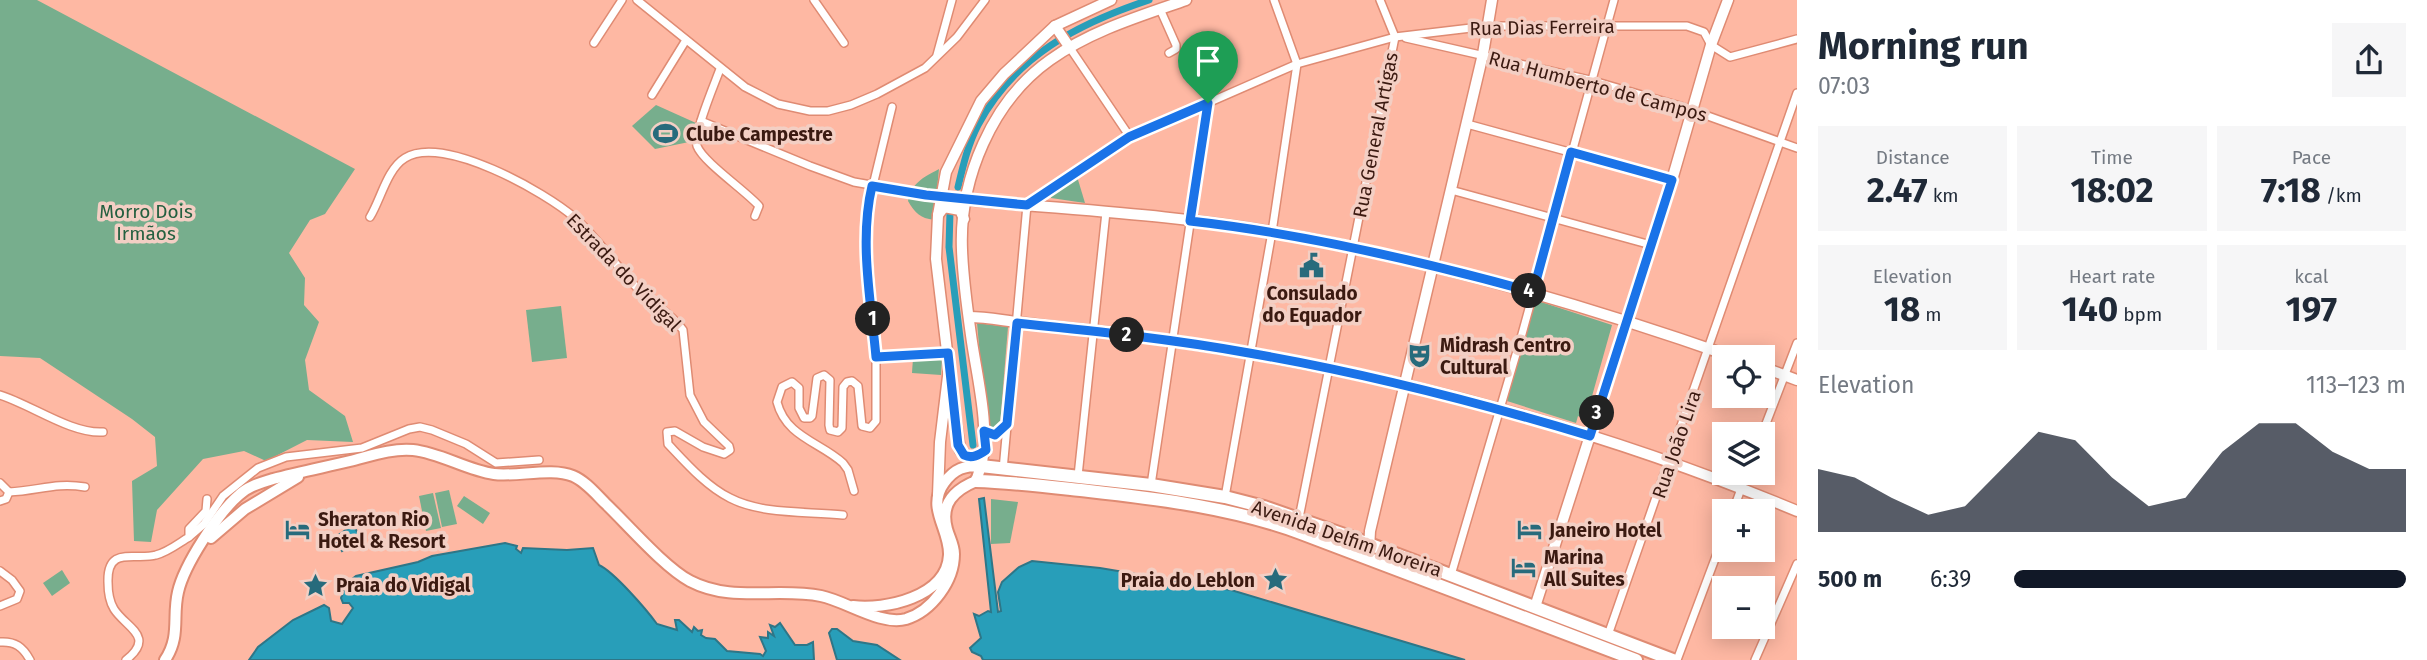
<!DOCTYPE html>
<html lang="en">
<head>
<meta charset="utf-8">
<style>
	:root { --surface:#fff; --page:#f6f6f7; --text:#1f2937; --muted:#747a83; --accent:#111827 }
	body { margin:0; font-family:"Fira Sans",sans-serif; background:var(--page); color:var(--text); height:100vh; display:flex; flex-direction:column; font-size:26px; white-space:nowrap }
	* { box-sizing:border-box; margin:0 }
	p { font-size:23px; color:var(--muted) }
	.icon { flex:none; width:38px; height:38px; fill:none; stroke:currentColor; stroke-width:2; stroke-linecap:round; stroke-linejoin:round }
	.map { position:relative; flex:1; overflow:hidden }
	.drawer { display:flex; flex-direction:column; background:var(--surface); width:630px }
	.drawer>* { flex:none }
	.controls { position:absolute; left:1712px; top:345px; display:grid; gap:14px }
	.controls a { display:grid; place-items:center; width:63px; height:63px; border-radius:0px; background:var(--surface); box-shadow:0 4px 18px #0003; font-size:35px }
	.pin { position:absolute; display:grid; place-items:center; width:60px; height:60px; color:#fff; margin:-72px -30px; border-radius:50% 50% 50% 0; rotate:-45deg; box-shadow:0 0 7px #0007 }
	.pin .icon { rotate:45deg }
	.km { position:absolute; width:35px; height:35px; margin:-18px; border-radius:50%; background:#222; color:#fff; font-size:19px; line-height:35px; text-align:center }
	.round { display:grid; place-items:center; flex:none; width:74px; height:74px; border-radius:0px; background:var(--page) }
	.overview { display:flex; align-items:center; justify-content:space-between; height:119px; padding:0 21px }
	h1 { font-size:38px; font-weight:700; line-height:52px }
	.metrics { display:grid; grid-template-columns:repeat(3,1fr); gap:10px; height:119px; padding:7px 21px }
	.metrics div { display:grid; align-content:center; border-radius:0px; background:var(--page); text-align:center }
	.metrics b { font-size:35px; font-weight:700 }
	.metrics small { font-size:19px; font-weight:400 }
	.metrics p { font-size:19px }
	.chart { height:196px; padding:14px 21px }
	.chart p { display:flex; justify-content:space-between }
	.chart svg { width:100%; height:126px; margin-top:7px; fill:var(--accent); opacity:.7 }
	ul { padding:0 21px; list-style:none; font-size:23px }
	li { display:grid; grid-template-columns:112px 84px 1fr; align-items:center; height:52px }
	li i { height:18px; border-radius:9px; background:var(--accent) }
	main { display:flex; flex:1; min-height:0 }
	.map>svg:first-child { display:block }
	.green { fill:#77ae8d }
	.water { fill:#289eb9; stroke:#2e7687; stroke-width:2 }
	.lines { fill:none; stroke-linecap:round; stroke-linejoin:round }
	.canal { stroke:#289eb9; stroke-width:7 }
	.street-casing { stroke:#df8b73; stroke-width:10 }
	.secondary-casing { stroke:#df8b73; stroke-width:13 }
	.primary-casing { stroke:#df8b73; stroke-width:14 }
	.highway-casing { stroke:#df8b73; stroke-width:16 }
	.street { stroke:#fff; stroke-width:7 }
	.secondary { stroke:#fff; stroke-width:10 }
	.primary { stroke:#fff; stroke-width:10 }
	.highway { stroke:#fff; stroke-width:12 }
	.route-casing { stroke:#fff; stroke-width:14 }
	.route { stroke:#1a73e8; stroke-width:9 }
	.labels { text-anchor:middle; stroke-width:7; stroke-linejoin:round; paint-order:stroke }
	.street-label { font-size:19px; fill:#3b1a11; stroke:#f3cfc4 }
	.poi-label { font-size:19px; font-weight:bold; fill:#3b1a11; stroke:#f3cfc4; text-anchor:start }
	.park-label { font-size:19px; fill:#246040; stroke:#f3cfc4 }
</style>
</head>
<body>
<main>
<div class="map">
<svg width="1797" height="660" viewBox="0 0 1797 660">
	<rect width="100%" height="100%" fill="#feb8a3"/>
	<g class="green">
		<path d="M0,0H37L355,169L325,214L310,220L289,253L305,278L304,305L319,322L305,360L309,390L345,416L353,442L307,440L266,461L244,451L203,459L157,510L151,542L134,541L132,481L157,466L155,437L132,419L40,358L0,356Z"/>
		<path d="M656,105L696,123L689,142L655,149L632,126Z"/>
		<path d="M939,169L934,220C920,218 915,213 908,201C912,183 922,178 939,169Z"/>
		<path d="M1076,173L1085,203L1051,198V193Z"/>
		<path d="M1532,299L1612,325L1587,414L1582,418L1578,416L1576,423L1507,401Z"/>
		<path d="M561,306L567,358L532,362L526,310Z"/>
		<path d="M977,323L1008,327L1000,425L997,429H990L986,424Z"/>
		<path d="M913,358L942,359L941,375L912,373Z"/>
		<path d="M449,490L457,524L442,527L435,493Z"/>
		<path d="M433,493L441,528L426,531L419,496Z"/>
		<path d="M464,496L490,513L483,524L457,506Z"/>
		<path d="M991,499L1018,502L1010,543L991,544Z"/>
		<path d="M62,570L70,583L52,596L43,583Z"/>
	</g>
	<g class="water">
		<path d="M984,498L998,612L1001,611L998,592L1002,582L1019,567L1032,561L1100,568L1231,590L1465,660H983L981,656L972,652L970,648L981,638L974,614L979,616L988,611L991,612L979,499Z"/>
		<path d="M353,525L361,538L342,551L334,538Z"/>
		<path d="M505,543L517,546L516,549L521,553L523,548L567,550L593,548L599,565C614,572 646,609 657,624L677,630L675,620H679L692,632L694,627L698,631L702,630L701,635L706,638L715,639L727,651L760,654L763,656L766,651L760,637L768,638V632L774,636L770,625L775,627L780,623L795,645H807L813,642L814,660H249L258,647L293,620L324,605L329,608L331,621L342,624L353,608L349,603H343L341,598L347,583L356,576L418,562L432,556Z"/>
		<path d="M832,629H837L853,641L877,645L900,660H837L829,633Z"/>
	</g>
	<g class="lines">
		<g class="canal">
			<path d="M958,187C963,166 968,144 978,125C1015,56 1077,24 1149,0"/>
			<path d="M950,212L949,247L973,445"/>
		</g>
		<defs>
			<g id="street">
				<path d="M637,0L745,87L778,104L810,111H828L851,105L877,94L925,68L957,37L985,0"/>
				<path d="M814,0L844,43"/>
				<path d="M1160,9L1176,45V49L1169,53"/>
				<path d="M1406,38L1590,80L1680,106L1797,148"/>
				<path d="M594,43L622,0"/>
				<path d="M1070,48L1130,137"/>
				<path d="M937,55L952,0"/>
				<path d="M720,69C715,83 693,134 697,146C703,162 746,191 759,206L755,216"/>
				<path d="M652,95L686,40"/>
				<path d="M701,121L810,166L854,182L940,197"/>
				<path d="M1467,124L1672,180"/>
				<path d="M1451,190L1651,245"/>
				<path d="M370,217C381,199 387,169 405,158C443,134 545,192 575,218C599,240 617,267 639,290C653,304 672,314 683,330L690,395L704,422L729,446L730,450L724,454L703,447L675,431L667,432L668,444C686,463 706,486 730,498C763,515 807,511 843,515"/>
				<path d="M876,357L948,353"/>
				<path d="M0,395C30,404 71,434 103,432"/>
				<path d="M1762,434L1797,343"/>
				<path d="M1003,470L1027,205L1130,137L1297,64L1395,37L1488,26H1687L1704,32L1711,45L1730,57L1797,39"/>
				<path d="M1078,476L1106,212"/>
				<path d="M0,483L9,492"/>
				<path d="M1151,485L1208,103"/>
				<path d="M854,491L848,470L843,463C820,442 786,437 777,402L782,387L792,382L799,388V408L804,418H810L812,416L817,378L824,375L830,380L829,425L830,430L838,432L842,428L843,387L847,382L852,381L858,386L862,426L870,428L876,421V357L867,243V210L892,107"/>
				<path d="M9,492C38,491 55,482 85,487"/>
				<path d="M1225,497L1272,232L1297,64L1274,0"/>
				<path d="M0,501L6,499L9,492"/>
				<path d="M1733,511L1747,472"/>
				<path d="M1299,518L1395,37L1380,0"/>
				<path d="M189,537L204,524L223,496L258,468L286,457L362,448L409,429L420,427L432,430L466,444L496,463L539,460"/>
				<path d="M0,571L12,580L20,591L17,599L0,606"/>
				<path d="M1451,575L1522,334L1614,0"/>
				<path d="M1608,635L1797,93"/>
				<path d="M0,642C15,641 23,647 30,660"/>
				<path d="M126,660C156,636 126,628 114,609C109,601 108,591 108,582C107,545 135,561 156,555C168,552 179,543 189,537V529L206,511L207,499"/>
				<path d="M1677,660L1724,535"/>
				<path d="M1755,660L1797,564"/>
			</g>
			<g id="secondary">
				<path d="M1055,26L1070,48"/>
				<path d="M940,197C1051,209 1163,213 1273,232C1431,260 1582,304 1733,357"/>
				<path d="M938,215L944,207L960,210L964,219"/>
				<path d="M969,317C985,317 1000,320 1016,322C1046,326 1076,329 1106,332C1343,361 1577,419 1797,511"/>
				<path d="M1762,367L1797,380"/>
				<path d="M950,382L960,450L968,457L978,455L986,450"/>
				<path d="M984,431L995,435L1007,424"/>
				<path d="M981,466C991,429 976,373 971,335C967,307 963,278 962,250C959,179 992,101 1050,60C1090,31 1140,16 1186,0"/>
				<path d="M938,495L940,442L949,368L936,259L938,215L946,172L981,101L1004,74L1055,26L1111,0"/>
				<path d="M1369,549L1370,531L1483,54L1492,0"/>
				<path d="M1535,607L1672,180L1711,45L1728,0"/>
			</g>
			<g id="primary">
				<path d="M211,538L245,509L298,477"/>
				<path d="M165,660C181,636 172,617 178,592C184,565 218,513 239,495C248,486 261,483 273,479C299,472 325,467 350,461C370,456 392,448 413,450C441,453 466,470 494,474C517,477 552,467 573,476C585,481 595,493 605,503C628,525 664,567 690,581C732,603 777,587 821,596C846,601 881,626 906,619C932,611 954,581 954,554C954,545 949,537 947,529C940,504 954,490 976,481L981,466C964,466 955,468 944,483C926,508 950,529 949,555C947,597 885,610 853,606"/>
			</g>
			<g id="highway">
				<path d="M981,466L1151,485L1225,497L1264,507L1356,539L1673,660"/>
				<path d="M976,481C1014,482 1052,487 1089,491C1161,499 1233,508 1301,533L1636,660"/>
			</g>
		</defs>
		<use href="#street" class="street-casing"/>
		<use href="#secondary" class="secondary-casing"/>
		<use href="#primary" class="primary-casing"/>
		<use href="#highway" class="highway-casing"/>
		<use href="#street" class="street"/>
		<use href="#secondary" class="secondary"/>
		<use href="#primary" class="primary"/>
		<use href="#highway" class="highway"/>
	</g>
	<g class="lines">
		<defs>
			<path id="route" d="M1208,103L1190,221C1306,234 1421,261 1533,292L1571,152L1672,180L1590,436C1478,402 1365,373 1249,353C1172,339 1094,331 1017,323L1007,424L995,435L984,431L986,450C979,455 972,459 964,455L958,445L948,353L876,357C871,301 859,241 872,186L926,195L1027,205L1129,137Z"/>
		</defs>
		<use href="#route" class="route-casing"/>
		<use href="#route" class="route"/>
	</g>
	<defs>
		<symbol id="stadium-bare" viewBox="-9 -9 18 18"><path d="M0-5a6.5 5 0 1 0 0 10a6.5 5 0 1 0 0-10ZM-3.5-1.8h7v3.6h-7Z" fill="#276b7c" stroke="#f3cfc4" stroke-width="2.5" paint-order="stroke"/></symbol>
		<symbol id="civic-bare" viewBox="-9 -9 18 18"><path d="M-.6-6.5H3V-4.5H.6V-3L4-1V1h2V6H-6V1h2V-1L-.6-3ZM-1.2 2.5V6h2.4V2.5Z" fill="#276b7c" stroke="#f3cfc4" stroke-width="2.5" paint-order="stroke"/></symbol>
		<symbol id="theatre-bare" viewBox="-9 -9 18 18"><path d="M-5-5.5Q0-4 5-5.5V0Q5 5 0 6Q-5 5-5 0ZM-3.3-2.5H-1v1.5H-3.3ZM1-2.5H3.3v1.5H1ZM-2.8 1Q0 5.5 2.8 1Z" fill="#276b7c" stroke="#f3cfc4" stroke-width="2.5" paint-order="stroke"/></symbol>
		<symbol id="hotel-bare" viewBox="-9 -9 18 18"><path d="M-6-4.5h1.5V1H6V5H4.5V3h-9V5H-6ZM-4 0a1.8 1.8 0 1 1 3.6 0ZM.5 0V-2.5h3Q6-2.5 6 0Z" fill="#276b7c" stroke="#f3cfc4" stroke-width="2.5" paint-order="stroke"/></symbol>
		<symbol id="sight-bare" viewBox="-9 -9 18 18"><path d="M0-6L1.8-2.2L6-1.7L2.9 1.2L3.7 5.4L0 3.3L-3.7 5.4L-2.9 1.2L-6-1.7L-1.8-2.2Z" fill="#276b7c" stroke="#f3cfc4" stroke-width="2.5" paint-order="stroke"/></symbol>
	</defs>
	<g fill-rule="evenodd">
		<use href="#stadium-bare" x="648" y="116" width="35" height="35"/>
		<use href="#civic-bare" x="1294" y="248" width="35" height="35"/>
		<use href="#theatre-bare" x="1402" y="338" width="35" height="35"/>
		<use href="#hotel-bare" x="280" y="512" width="35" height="35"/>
		<use href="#hotel-bare" x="1512" y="512" width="35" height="35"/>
		<use href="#hotel-bare" x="1506" y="550" width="35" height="35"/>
		<use href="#sight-bare" x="1258" y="562" width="35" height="35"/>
		<use href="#sight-bare" x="298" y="568" width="35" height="35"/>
	</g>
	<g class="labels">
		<g class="street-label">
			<text transform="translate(1542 27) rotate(-1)" y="7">Rua Dias Ferreira</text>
			<text transform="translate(1598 86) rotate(15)" y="7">Rua Humberto de Campos</text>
			<text transform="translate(1375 135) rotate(-79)" y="7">Rua General Artigas</text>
			<text transform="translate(624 272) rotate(46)" y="7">Estrada do Vidigal</text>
			<text transform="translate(1676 444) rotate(-71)" y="7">Rua João Lira</text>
			<text transform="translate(1347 538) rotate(19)" y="7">Avenida Delfim Moreira</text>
		</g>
		<g class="poi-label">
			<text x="686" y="141">Clube Campestre</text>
			<text x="1312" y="300" text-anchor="middle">Consulado<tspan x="1312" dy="22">do Equador</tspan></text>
			<text x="1440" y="352">Midrash Centro<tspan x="1440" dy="22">Cultural</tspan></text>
			<text x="318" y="526">Sheraton Rio<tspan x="318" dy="22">Hotel &amp; Resort</tspan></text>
			<text x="1549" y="537">Janeiro Hotel</text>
			<text x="1544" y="564">Marina<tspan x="1544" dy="22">All Suites</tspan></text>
			<text x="1255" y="587" text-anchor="end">Praia do Leblon</text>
			<text x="336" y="592">Praia do Vidigal</text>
		</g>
		<g class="park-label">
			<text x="146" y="218">Morro Dois<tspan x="146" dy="22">Irmãos</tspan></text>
		</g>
	</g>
</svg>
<div class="controls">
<a><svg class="icon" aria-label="locate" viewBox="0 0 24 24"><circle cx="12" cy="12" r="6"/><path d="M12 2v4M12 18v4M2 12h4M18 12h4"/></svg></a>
<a><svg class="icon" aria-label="layers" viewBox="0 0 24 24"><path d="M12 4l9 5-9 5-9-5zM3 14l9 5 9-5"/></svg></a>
<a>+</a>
<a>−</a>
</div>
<div class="pin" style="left:1208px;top:103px;background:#1e9e55"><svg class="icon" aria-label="arrive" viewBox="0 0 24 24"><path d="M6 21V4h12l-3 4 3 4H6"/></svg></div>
<b class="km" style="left:873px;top:319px">1</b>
<b class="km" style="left:1127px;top:335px">2</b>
<b class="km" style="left:1597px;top:413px">3</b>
<b class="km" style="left:1529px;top:291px">4</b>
</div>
<section class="drawer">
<div class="overview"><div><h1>Morning run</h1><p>07:03</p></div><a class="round"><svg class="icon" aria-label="share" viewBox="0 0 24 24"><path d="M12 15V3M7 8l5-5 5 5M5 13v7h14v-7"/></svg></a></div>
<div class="metrics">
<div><p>Distance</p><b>2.47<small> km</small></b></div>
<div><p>Time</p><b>18:02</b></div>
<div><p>Pace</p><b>7:18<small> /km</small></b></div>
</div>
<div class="metrics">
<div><p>Elevation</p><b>18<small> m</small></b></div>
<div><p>Heart rate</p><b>140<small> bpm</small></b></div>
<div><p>kcal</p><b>197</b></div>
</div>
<div class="chart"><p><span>Elevation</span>113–123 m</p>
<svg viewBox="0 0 160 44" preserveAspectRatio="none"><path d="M0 44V22L10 25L20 32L30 38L40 35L50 22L60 9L70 12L80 25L90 35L100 32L110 16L120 6L130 6L140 16L150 22L160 22V44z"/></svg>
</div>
<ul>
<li><b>500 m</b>6:39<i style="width:100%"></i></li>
</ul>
</section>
</main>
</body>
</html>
